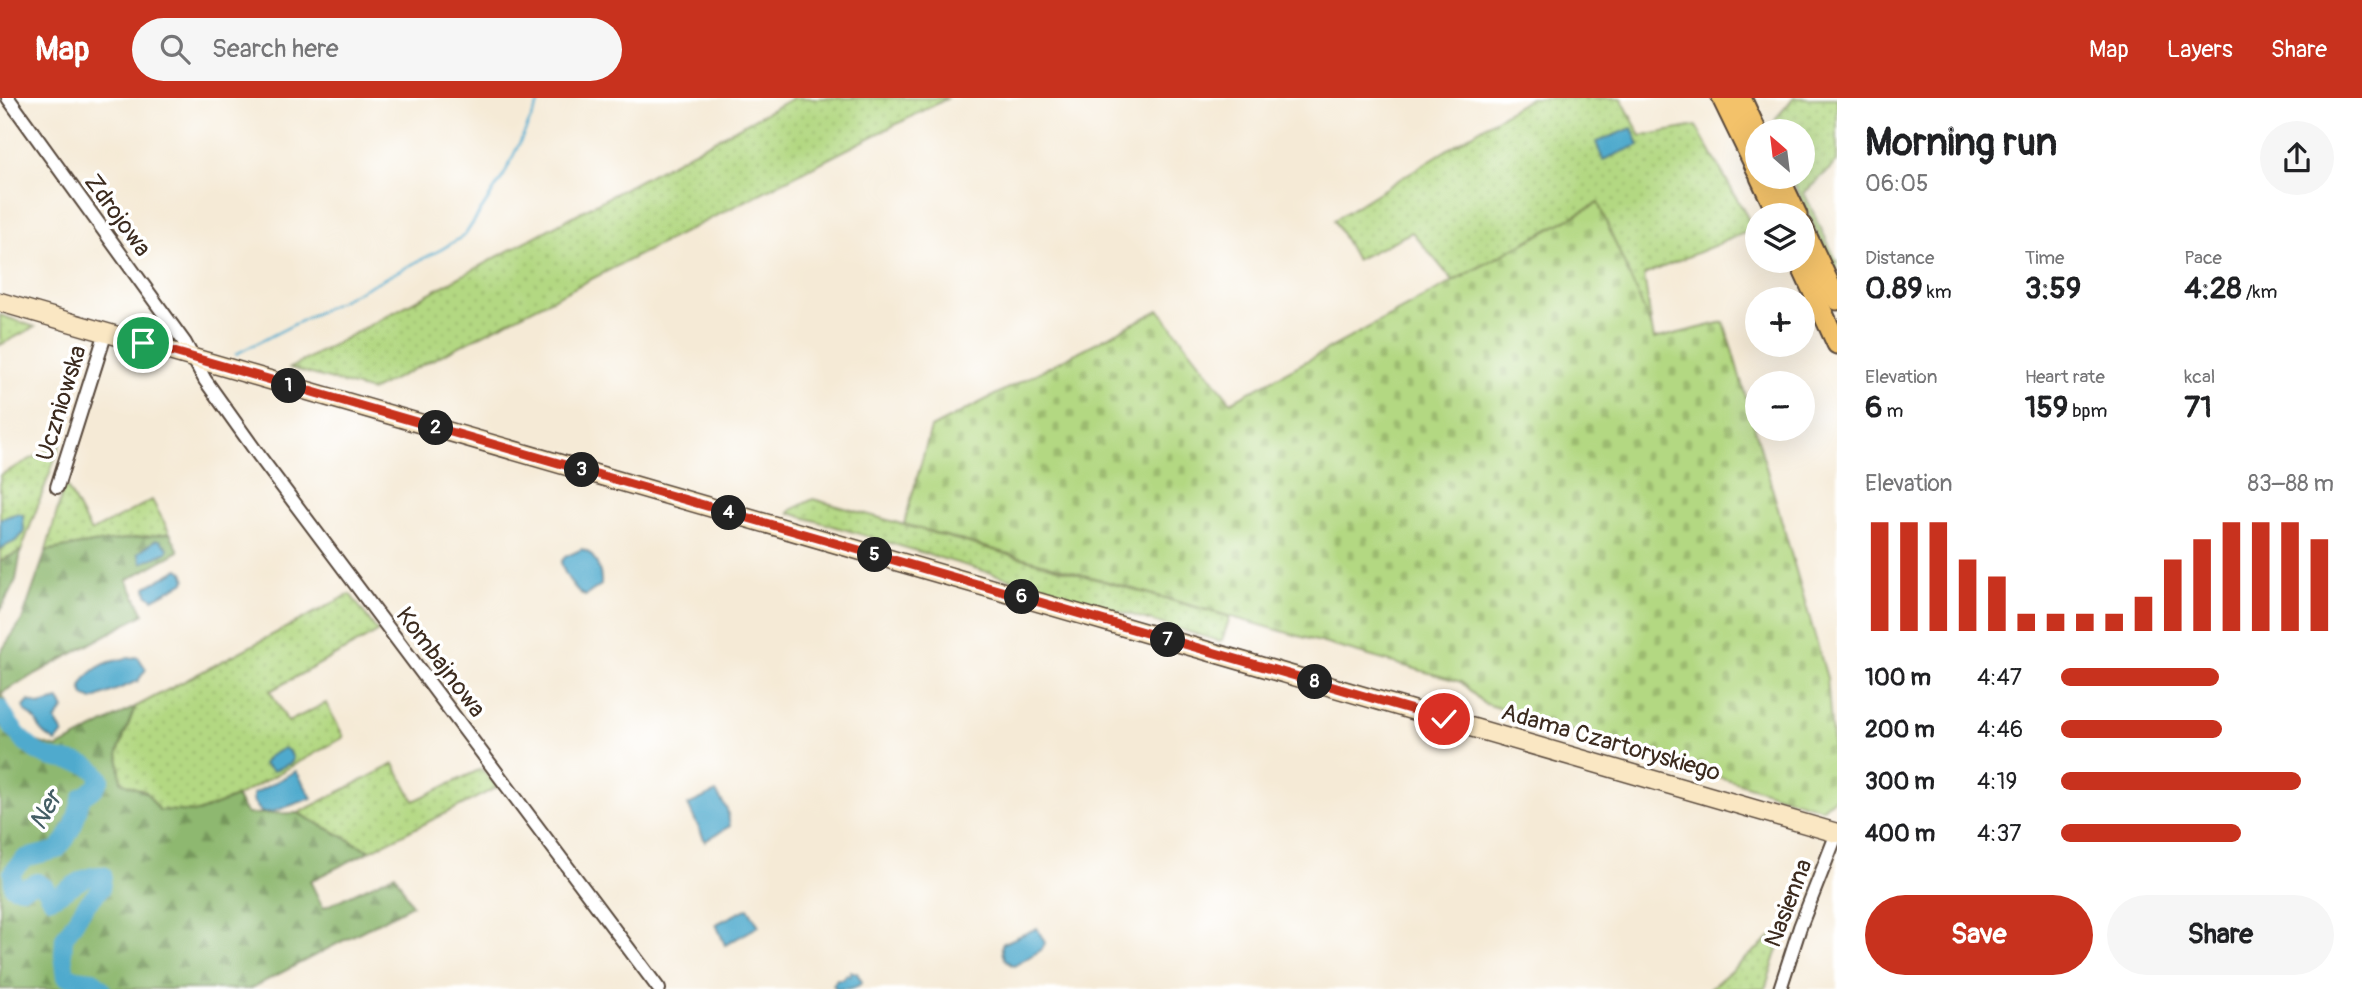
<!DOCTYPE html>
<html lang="en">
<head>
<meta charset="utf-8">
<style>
	:root { --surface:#fff; --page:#f6f6f6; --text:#202124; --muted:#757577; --accent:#c8321e }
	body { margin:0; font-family:Pangolin,sans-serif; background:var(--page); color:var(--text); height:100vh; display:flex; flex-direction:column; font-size:26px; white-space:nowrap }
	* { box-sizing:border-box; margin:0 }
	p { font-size:23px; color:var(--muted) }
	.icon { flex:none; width:38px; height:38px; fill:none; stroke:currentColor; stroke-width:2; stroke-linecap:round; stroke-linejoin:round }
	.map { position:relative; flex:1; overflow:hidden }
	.drawer { display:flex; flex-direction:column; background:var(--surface); width:525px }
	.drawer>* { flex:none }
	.needle { width:46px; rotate:332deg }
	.controls { position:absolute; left:1745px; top:21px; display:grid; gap:14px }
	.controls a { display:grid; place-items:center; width:70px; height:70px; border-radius:50%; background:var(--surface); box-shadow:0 7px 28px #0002; font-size:35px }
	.pin { position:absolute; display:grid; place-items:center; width:60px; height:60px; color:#fff; margin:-30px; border:4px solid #fff; border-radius:50%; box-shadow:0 2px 7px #0007 }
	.km { position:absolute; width:35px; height:35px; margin:-18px; border-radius:50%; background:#222; color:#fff; font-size:19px; line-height:35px; text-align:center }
	.round { display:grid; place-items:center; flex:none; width:74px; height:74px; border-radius:37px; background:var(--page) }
	.overview { display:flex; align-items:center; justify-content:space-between; height:119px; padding:0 28px }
	h1 { font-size:38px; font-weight:800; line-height:52px }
	.stats { display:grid; grid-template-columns:repeat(3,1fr); gap:10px; height:119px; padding:7px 28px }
	.stats div { display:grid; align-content:center }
	.stats b { font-size:30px; font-weight:800 }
	.stats small { font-size:19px; font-weight:400 }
	.stats p { font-size:19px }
	.chart { height:196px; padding:14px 28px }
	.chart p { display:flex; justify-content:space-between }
	.chart svg { width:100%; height:126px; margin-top:7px; stroke:var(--accent); stroke-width:6 }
	.cta { display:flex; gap:14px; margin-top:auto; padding:14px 28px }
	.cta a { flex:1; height:80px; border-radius:42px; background:var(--accent); color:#fff; font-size:28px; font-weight:800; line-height:80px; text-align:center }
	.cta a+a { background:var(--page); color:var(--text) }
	ul { padding:0 28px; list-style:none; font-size:23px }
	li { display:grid; grid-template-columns:112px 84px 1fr; align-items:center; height:52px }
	li i { height:18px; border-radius:9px; background:var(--accent) }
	header { display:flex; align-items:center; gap:42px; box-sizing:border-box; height:98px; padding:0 35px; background:var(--accent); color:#fff }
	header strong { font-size:33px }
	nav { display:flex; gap:38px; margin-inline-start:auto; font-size:24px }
	.search { width:490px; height:63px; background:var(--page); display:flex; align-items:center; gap:18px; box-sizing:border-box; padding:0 24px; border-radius:38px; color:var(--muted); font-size:26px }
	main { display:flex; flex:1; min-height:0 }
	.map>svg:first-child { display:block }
	.grass { fill:url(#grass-dots); stroke:#778150; stroke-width:2 }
	.forest { fill:url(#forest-firs); stroke:#647147; stroke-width:2 }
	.cemetery { fill:url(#cemetery-stones); stroke:#778150; stroke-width:2 }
	.water { fill:#4faacd; stroke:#456a76; stroke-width:2 }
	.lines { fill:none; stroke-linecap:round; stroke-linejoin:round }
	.stream { stroke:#4faacd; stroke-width:2.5 }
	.river { stroke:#4faacd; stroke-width:18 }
	.street-casing { stroke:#57473a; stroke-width:16 }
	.secondary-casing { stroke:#57473a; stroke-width:21 }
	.primary-casing { stroke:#57473a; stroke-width:23 }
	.street { stroke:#fff; stroke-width:12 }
	.secondary { stroke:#fae7c3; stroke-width:18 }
	.primary { stroke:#f3c26a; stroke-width:19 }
	.route-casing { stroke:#fff; stroke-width:14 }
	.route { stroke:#c8321e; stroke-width:9 }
	.labels { text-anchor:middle; stroke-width:7; stroke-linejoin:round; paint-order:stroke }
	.street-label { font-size:24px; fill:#3b2a1e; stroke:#fff }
	.water-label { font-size:26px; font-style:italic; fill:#435d64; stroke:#fff }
</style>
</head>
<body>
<header>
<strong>Map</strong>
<div class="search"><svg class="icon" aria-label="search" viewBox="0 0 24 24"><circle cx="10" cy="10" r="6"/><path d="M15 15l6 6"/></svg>Search here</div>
<nav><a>Map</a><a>Layers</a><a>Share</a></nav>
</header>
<main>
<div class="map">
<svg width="1837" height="891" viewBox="0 0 1837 891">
	<defs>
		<pattern id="grass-dots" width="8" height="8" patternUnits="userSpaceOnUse" patternTransform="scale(1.75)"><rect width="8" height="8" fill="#b3d882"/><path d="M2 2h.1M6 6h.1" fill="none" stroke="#9bba70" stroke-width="1.8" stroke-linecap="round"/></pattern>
		<pattern id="forest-firs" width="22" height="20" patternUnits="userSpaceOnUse" patternTransform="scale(1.75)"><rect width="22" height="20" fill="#8eb870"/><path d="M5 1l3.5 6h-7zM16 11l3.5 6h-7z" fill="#75965b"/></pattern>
		<pattern id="cemetery-stones" width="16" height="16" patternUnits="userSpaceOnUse" patternTransform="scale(1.75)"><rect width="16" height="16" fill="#b3d882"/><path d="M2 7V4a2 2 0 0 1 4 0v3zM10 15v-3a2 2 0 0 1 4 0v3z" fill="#9bba70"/></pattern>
	</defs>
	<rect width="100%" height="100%" fill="#fff"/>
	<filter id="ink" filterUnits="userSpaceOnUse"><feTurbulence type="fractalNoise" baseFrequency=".0143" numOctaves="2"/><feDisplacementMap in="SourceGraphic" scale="14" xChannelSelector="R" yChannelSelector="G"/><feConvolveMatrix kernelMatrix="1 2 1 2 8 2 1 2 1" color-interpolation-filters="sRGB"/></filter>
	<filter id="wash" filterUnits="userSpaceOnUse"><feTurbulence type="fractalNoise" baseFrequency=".00686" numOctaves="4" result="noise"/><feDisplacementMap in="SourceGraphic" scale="28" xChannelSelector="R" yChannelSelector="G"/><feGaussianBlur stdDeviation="1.57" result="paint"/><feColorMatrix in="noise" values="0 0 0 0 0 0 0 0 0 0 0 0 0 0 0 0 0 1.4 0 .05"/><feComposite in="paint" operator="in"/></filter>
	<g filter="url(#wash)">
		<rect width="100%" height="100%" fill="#f5ead6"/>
		<g class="grass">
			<path d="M793,0H948L371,293L290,270Z"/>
			<path d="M1530,0H1621L1641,38L1696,28L1754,131L1644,177L1652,231L1598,105L1453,183L1412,134L1356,162L1334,122Z"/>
			<path d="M1794,0H1837V64L1804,95L1837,164V177L1791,79H1802V33H1774L1776,20Z"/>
			<path d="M0,217L35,229L0,247Z"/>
			<path d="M61,345L21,453L0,463V377Z"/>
			<path d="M65,385L91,434L152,402L170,435C128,442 87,444 46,453Z"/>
			<path d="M813,401L1230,519L1222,542L1219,543L789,415L791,412Z"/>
			<path d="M350,496L378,534L270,593L288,624L326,605L344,639L236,699L198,714L159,712L146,694L121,685L118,654L135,609Z"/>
			<path d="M394,666L414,703L481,671L498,689L370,753L298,715Z"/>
			<path d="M1786,827L1765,891H1709Z"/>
		</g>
		<g class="forest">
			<path d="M170,435L179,453L127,482L144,516L1,595L14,621L34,643L57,650L135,609L118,654L121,684L146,694L159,712L198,714L236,699L247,716L298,715L370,753L310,783L323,810L395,776L412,807L250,891H0V555L22,522L46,453C87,444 128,442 170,435Z"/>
			<path d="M21,453L16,482L0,513V463Z"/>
		</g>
		<path class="cemetery" d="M1598,105L1652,231L1654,241L1724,224L1827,580L1837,698L1822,711L1483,605L1461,584L904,426L931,330L1159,212L1231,304Z"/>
		<g class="water">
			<path d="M1632,30L1639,47L1603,62L1596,44Z"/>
			<path d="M18,415L23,417L24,435L16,443L0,451V421Z"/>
			<path d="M156,442H160L168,450L167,454L142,465L138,455Z"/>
			<path d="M582,451C595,455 602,474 601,487L585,498C574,492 564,476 561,464L565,459Z"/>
			<path d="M179,471L183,474L186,482L183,485L153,501L147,496L146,489Z"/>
			<path d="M138,559L146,571L138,583L92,602L84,598L81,589C91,566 114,561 138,559Z"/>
			<path d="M59,602L64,611L55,622L63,635L56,644L42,634L35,621L25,613L24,609L29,603L39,607Z"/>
			<path d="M284,650L290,654L293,661L291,665L273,673L263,666L268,659Z"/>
			<path d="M296,673L312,700L272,714H261L253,703V696Z"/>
			<path d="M716,694L727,711L730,728L705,743L688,707Z"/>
			<path d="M748,810L759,828L725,847L716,826Z"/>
			<path d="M1037,830L1045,845L1041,852L1014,868C1005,864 1001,856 1002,846Z"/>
			<path d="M850,873L857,875L862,884C857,891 847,891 837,891L833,887L837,881H843L847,876L850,878Z"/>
		</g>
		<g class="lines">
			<path class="stream" d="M236,256L442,151L465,137L504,77L541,0"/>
			<path class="river" d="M0,610C10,628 26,650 46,658C66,666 89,659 101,681L95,690L82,699L74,726L66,741L57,752L25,760L12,774L13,789L23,790L37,784L45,789L51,800C70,793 81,776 103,777L101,791L85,808L64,840L63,856L66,879L93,882L102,891"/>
		</g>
	</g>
	<g filter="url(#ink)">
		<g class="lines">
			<defs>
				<g id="street">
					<path d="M8,0L185,245L205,282L260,359L659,891"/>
					<path d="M57,389L106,234"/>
					<path d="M1780,891L1800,829L1837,735"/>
				</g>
				<path id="secondary" d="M0,204L1837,735"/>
				<g id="primary">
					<path d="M1722,0L1757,72"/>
					<path d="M1741,0L1757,34"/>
					<path d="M1760,79L1778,117"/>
					<path d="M1779,79L1797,117"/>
					<path d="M1802,128L1837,202"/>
					<path d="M1799,163L1837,246"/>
				</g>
			</defs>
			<use href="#street" class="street-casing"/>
			<use href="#secondary" class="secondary-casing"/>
			<use href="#primary" class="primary-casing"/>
			<use href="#street" class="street"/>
			<use href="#secondary" class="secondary"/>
			<use href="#primary" class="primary"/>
		</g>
	</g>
	<g class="lines" filter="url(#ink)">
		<defs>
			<path id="route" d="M143,245L1444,621"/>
		</defs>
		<use href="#route" class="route-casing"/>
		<use href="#route" class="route"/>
	</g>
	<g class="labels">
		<g class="street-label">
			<text transform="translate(118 117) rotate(54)" y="8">Zdrojowa</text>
			<text transform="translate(61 305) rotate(-73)" y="8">Uczniowska</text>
			<text transform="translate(441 564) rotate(53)" y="8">Kombajnowa</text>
			<text transform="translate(1611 644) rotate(16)" y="8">Adama Czartoryskiego</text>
			<text transform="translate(1788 805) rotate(-69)" y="8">Nasienna</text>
		</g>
		<g class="water-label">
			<text transform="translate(45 712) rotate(-61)" y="9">Ner</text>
		</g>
	</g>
</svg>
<div class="controls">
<a><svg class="needle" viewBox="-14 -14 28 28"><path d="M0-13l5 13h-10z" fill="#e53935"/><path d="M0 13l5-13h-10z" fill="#757577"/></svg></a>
<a><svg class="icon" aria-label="layers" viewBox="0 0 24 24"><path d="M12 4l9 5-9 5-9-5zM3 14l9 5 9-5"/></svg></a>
<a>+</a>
<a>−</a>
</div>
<div class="pin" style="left:143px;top:245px;background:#1e9e55"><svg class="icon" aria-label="arrive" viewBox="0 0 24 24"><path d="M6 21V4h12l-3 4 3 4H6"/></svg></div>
<div class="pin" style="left:1444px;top:621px;background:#d93025"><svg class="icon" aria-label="check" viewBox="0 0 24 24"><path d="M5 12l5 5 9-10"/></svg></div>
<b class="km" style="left:289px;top:288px">1</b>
<b class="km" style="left:436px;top:330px">2</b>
<b class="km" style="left:582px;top:372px">3</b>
<b class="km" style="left:729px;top:415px">4</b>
<b class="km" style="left:875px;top:457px">5</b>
<b class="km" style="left:1022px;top:499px">6</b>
<b class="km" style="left:1168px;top:542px">7</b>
<b class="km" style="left:1315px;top:584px">8</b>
</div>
<section class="drawer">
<div class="overview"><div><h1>Morning run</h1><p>06:05</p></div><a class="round"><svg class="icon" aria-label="share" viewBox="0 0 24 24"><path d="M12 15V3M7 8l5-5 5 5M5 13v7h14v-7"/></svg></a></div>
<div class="stats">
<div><p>Distance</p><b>0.89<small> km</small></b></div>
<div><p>Time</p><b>3:59</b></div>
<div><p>Pace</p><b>4:28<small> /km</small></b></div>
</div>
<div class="stats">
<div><p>Elevation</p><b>6<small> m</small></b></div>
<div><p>Heart rate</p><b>159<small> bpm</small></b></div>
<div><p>kcal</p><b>71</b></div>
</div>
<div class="chart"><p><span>Elevation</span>83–88 m</p>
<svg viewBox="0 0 160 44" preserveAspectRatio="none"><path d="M5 44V6M15 44V6M25 44V6M35 44V19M45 44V25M55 44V38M65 44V38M75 44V38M85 44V38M95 44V32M105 44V19M115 44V12M125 44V6M135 44V6M145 44V6M155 44V12"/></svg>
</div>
<ul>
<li><b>100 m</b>4:47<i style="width:58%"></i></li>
<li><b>200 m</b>4:46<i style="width:59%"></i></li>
<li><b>300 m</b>4:19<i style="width:88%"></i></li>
<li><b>400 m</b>4:37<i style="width:66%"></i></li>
</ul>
<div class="cta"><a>Save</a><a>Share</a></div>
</section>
</main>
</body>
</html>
